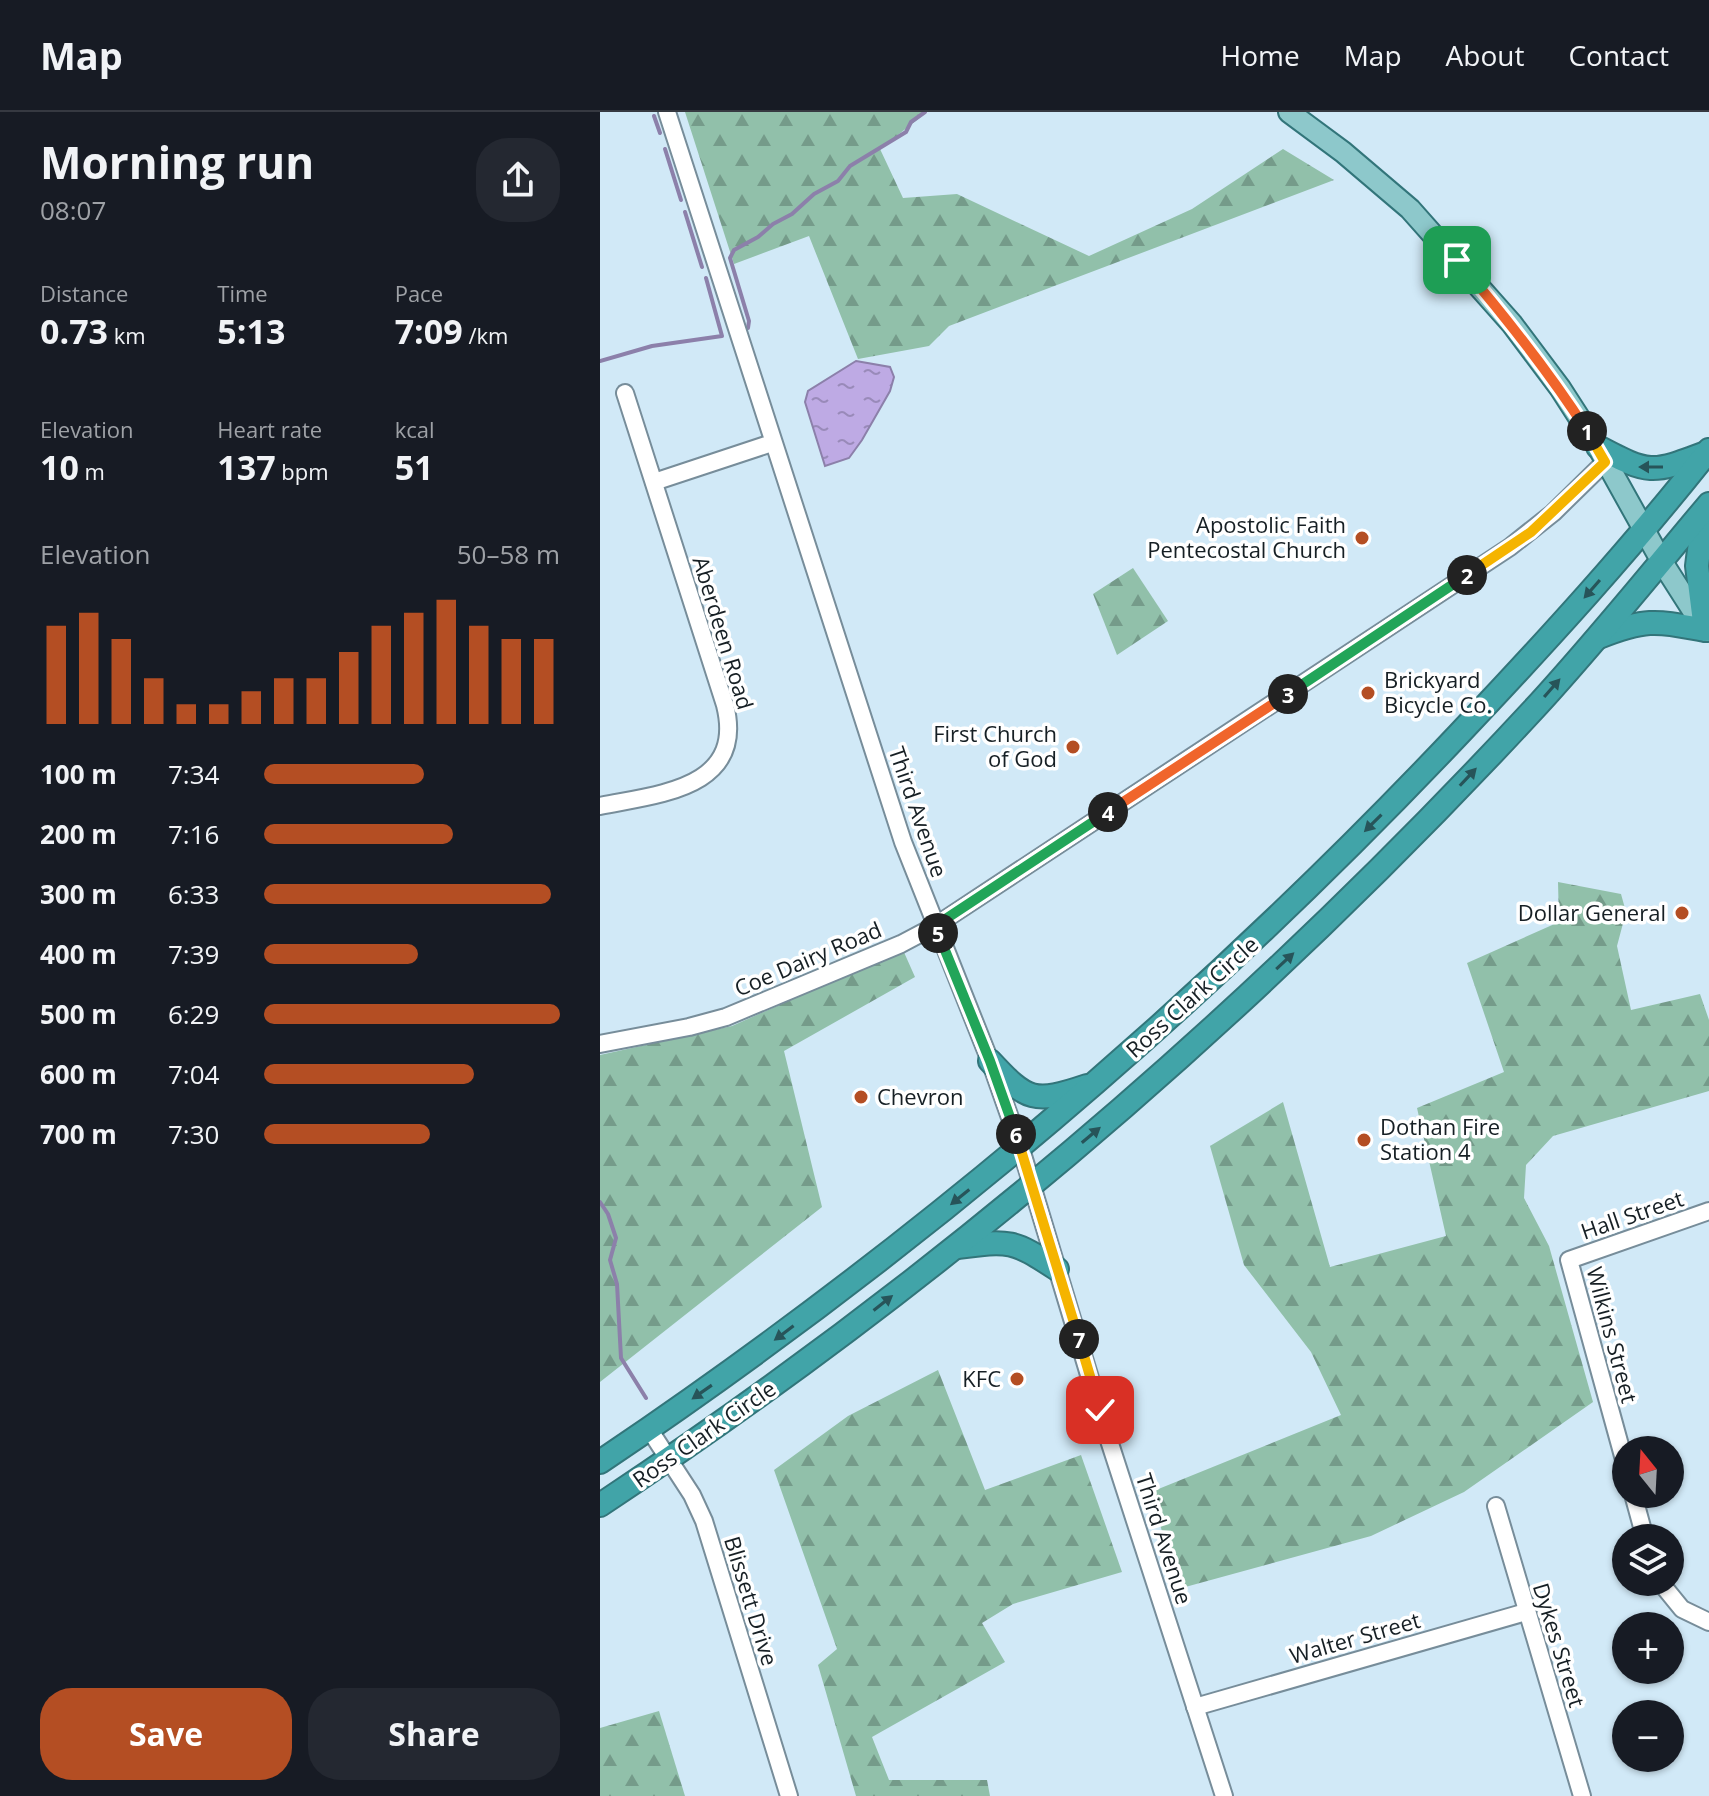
<!DOCTYPE html>
<html lang="en">
<head>
<meta charset="utf-8">
<style>
	:root { --surface:#171b24; --page:#242831; --text:#f1f3f6; --muted:#9ea1a6; --line:#363941; --accent:#b44e23 }
	body { margin:0; font-family:"Open Sans",sans-serif; background:var(--page); color:var(--text); height:100vh; display:flex; flex-direction:column; font-size:30px; white-space:nowrap }
	* { box-sizing:border-box; margin:0 }
	p { font-size:26px; color:var(--muted) }
	.icon { flex:none; width:44px; height:44px; fill:none; stroke:currentColor; stroke-width:2; stroke-linecap:round; stroke-linejoin:round }
	.map { position:relative; flex:1; overflow:hidden }
	.drawer { display:flex; flex-direction:column; background:var(--surface); width:600px }
	.drawer>* { flex:none }
	.needle { width:52px; rotate:342deg }
	.buttons { position:absolute; left:1012px; top:1324px; display:grid; gap:16px }
	.buttons a { display:grid; place-items:center; width:72px; height:72px; border-radius:50%; background:var(--surface); box-shadow:0 2px 6px #0004; font-size:40px }
	.pin { position:absolute; display:grid; place-items:center; width:68px; height:68px; color:#fff; margin:-34px; border-radius:16px; box-shadow:0 4px 12px #0006 }
	.km { position:absolute; width:40px; height:40px; margin:-20px; border-radius:50%; background:#222; color:#fff; font-size:22px; line-height:40px; text-align:center }
	.round { display:grid; place-items:center; flex:none; width:84px; height:84px; border-radius:32px; background:var(--page) }
	.summary { display:flex; align-items:center; justify-content:space-between; height:136px; padding:0 40px }
	h1 { font-size:44px; font-weight:700; line-height:60px }
	.figures { display:grid; grid-template-columns:repeat(3,1fr); gap:12px; height:136px; padding:8px 40px }
	.figures div { display:grid; align-content:center }
	.figures b { font-size:34px; font-weight:700 }
	.figures small { font-size:22px; font-weight:400 }
	.figures p { font-size:22px }
	.chart { height:224px; padding:16px 40px }
	.chart p { display:flex; justify-content:space-between }
	.chart svg { width:100%; height:144px; margin-top:8px; stroke:var(--accent); stroke-width:6 }
	.action { display:flex; gap:16px; margin-top:auto; padding:16px 40px }
	.action a { flex:1; height:92px; border-radius:32px; background:var(--accent); color:#fff; font-size:32px; font-weight:700; line-height:92px; text-align:center }
	.action a+a { background:var(--page); color:var(--text) }
	ul { padding:0 40px; list-style:none; font-size:26px }
	li { display:grid; grid-template-columns:128px 96px 1fr; align-items:center; height:60px }
	li i { height:20px; border-radius:10px; background:var(--accent) }
	header { display:flex; align-items:center; gap:48px; box-sizing:border-box; height:112px; padding:0 40px; background:var(--surface); border-bottom:2px solid var(--line) }
	header strong { font-size:38px }
	nav { display:flex; gap:44px; margin-inline-start:auto; font-size:28px }
	main { display:flex; flex:1; min-height:0 }
	.map>svg:first-child { display:block }
	.forest { fill:url(#forest-firs) }
	.water { fill:url(#water-ripples); stroke:#8c80aa; stroke-width:2 }
	.lines { fill:none; stroke-linecap:round; stroke-linejoin:round }
	.stream { stroke:#8c80aa; stroke-width:4 }
	.minor-casing { stroke:#778d9a; stroke-width:20 }
	.major-casing { stroke:#32757a; stroke-width:24 }
	.highway-casing { stroke:#32757a; stroke-width:26 }
	.minor { stroke:#fff; stroke-width:16 }
	.major { stroke:#8dc8cb; stroke-width:20 }
	.highway { stroke:#41a4a8; stroke-width:22 }
	.oneway { fill:#275459 }
	.split-1-casing { stroke:#fff; stroke-width:16 }
	.split-2-casing { stroke:#fff; stroke-width:16 }
	.split-3-casing { stroke:#fff; stroke-width:16 }
	.split-4-casing { stroke:#fff; stroke-width:16 }
	.split-5-casing { stroke:#fff; stroke-width:16 }
	.split-6-casing { stroke:#fff; stroke-width:16 }
	.split-7-casing { stroke:#fff; stroke-width:16 }
	.split-8-casing { stroke:#fff; stroke-width:16 }
	.split-1 { stroke:#f0652b; stroke-width:10 }
	.split-2 { stroke:#f5b400; stroke-width:10 }
	.split-3 { stroke:#22a559; stroke-width:10 }
	.split-4 { stroke:#f0652b; stroke-width:10 }
	.split-5 { stroke:#22a559; stroke-width:10 }
	.split-6 { stroke:#22a559; stroke-width:10 }
	.split-7 { stroke:#f5b400; stroke-width:10 }
	.split-8 { stroke:#f5b400; stroke-width:10 }
	.poi-dot { fill:#b44e23; stroke:#fff; stroke-width:3 }
	.labels { text-anchor:middle; stroke-width:7; stroke-linejoin:round; paint-order:stroke }
	.poi-label { font-size:22px; fill:#161f24; stroke:#fff; text-anchor:end }
	.street-label { font-size:22px; fill:#161f24; stroke:#fff }
</style>
</head>
<body>
<header>
<strong>Map</strong>
<nav><a>Home</a><a>Map</a><a>About</a><a>Contact</a></nav>
</header>
<main>
<section class="drawer">
<div class="summary"><div><h1>Morning run</h1><p>08:07</p></div><a class="round"><svg class="icon" aria-label="share" viewBox="0 0 24 24"><path d="M12 15V3M7 8l5-5 5 5M5 13v7h14v-7"/></svg></a></div>
<div class="figures">
<div><p>Distance</p><b>0.73<small> km</small></b></div>
<div><p>Time</p><b>5:13</b></div>
<div><p>Pace</p><b>7:09<small> /km</small></b></div>
</div>
<div class="figures">
<div><p>Elevation</p><b>10<small> m</small></b></div>
<div><p>Heart rate</p><b>137<small> bpm</small></b></div>
<div><p>kcal</p><b>51</b></div>
</div>
<div class="chart"><p><span>Elevation</span>50–58 m</p>
<svg viewBox="0 0 160 44" preserveAspectRatio="none"><path d="M5 44V14M15 44V10M25 44V18M35 44V30M45 44V38M55 44V38M65 44V34M75 44V30M85 44V30M95 44V22M105 44V14M115 44V10M125 44V6M135 44V14M145 44V18M155 44V18"/></svg>
</div>
<ul>
<li><b>100 m</b>7:34<i style="width:54%"></i></li>
<li><b>200 m</b>7:16<i style="width:64%"></i></li>
<li><b>300 m</b>6:33<i style="width:97%"></i></li>
<li><b>400 m</b>7:39<i style="width:52%"></i></li>
<li><b>500 m</b>6:29<i style="width:100%"></i></li>
<li><b>600 m</b>7:04<i style="width:71%"></i></li>
<li><b>700 m</b>7:30<i style="width:56%"></i></li>
</ul>
<div class="action"><a>Save</a><a>Share</a></div>
</section>
<div class="map">
<svg width="1109" height="1684" viewBox="0 0 1109 1684">
	<defs>
		<pattern id="forest-firs" width="22" height="20" patternUnits="userSpaceOnUse" patternTransform="scale(2)"><rect width="22" height="20" fill="#91c0aa"/><path d="M5 1l3.5 6h-7zM16 11l3.5 6h-7z" fill="#759b8a"/></pattern>
		<pattern id="water-ripples" width="26" height="14" patternUnits="userSpaceOnUse" patternTransform="scale(2)"><rect width="26" height="14" fill="#beaae4"/><path d="M2 4q2-2 4 0t4 0M15 11q2-2 4 0t4 0" fill="none" stroke="#998ab9"/></pattern>
	</defs>
	<rect width="100%" height="100%" fill="#d1e9f7"/>
	<g class="forest">
		<path d="M85,0H327L280,37L303,86L357,82L489,144L592,97L683,37L734,68L349,214L329,234L258,247L209,124L134,152Z"/>
		<path d="M533,456L568,509L517,543L493,482Z"/>
		<path d="M958,770L1021,782L1026,800L1017,834L1031,898L1100,882L1109,908V979L953,1024L926,1053L924,1086L949,1134L993,1290L864,1380L771,1424L578,1477L551,1380L741,1303L711,1240L644,1153L610,1034L683,990L730,1155L846,1124L817,996L904,960L867,851L959,810Z"/>
		<path d="M303,838L315,865L184,939L222,1095L0,1270V943L132,914Z"/>
		<path d="M338,1258L385,1378L481,1343L522,1460L413,1492L382,1511L405,1550L272,1625L289,1668H387L390,1684H256L218,1553L237,1537L174,1358L248,1304Z"/>
		<path d="M59,1599L85,1684H0V1616Z"/>
	</g>
	<path class="water" d="M256,249L290,255L294,265L290,279L262,328L249,346L225,354L205,290L208,279Z"/>
	<g class="lines">
		<g class="stream">
			<path d="M54,4L60,21"/>
			<path d="M65,37L81,88"/>
			<path d="M85,100L102,155"/>
			<path d="M148,216L149,209L130,146L134,138L158,125L173,112L192,102L214,82L238,69L250,54L306,20L311,10L325,0"/>
			<path d="M0,249L52,234L122,224L106,166"/>
			<path d="M0,1090L8,1102L16,1126L10,1148L17,1172L21,1246L46,1286"/>
		</g>
		<defs>
			<g id="minor">
				<path d="M67,0L303,730L390,949L421,1037L505,1316L624,1684"/>
				<path d="M54,370L172,331"/>
				<path d="M0,694C58,682 146,677 125,593L25,281"/>
				<path d="M0,932L89,915L126,905L301,832L335,814L910,435L953,401L1005,350"/>
				<path d="M49,1317L92,1383L104,1409L189,1684"/>
				<path d="M1026,1355L969,1148L1109,1099"/>
				<path d="M1033,1382L1045,1426"/>
				<path d="M896,1394L982,1684"/>
				<path d="M1060,1470L1082,1497L1109,1510"/>
				<path d="M595,1595L926,1500"/>
			</g>
			<path id="major" d="M689,0L743,40L810,97L912,212L960,276L998,335L1062,450L1106,519"/>
			<g id="highway">
				<path d="M998,335C1049,362 1051,362 1106,341"/>
				<path d="M999,525C1047,506 1056,509 1105,518L1097,454L1104,399"/>
				<path d="M390,949C427,989 434,992 487,974"/>
				<path d="M357,1135C410,1128 413,1128 457,1157"/>
				<path d="M0,1350C313,1139 600,896 859,622C946,530 1031,437 1109,338"/>
				<path d="M0,1393C342,1167 654,899 933,598C994,532 1051,461 1109,392"/>
			</g>
		</defs>
		<use href="#minor" class="minor-casing"/>
		<use href="#major" class="major-casing"/>
		<use href="#highway" class="highway-casing"/>
		<use href="#minor" class="minor"/>
		<use href="#major" class="major"/>
		<use href="#highway" class="highway"/>
	</g>
	<defs><path id="oneway-solid" d="M-6-.8H1V-3.2L6.5 0L1 3.2V.8H-6Z" transform="scale(2)"/></defs>
	<g class="oneway">
		<use href="#oneway-solid" transform="translate(1051 355) rotate(180)"/>
		<use href="#oneway-solid" transform="translate(992 477) rotate(131)"/>
		<use href="#oneway-solid" transform="translate(952 576) rotate(-49)"/>
		<use href="#oneway-solid" transform="translate(868 665) rotate(-47)"/>
		<use href="#oneway-solid" transform="translate(773 711) rotate(135)"/>
		<use href="#oneway-solid" transform="translate(685 849) rotate(-43)"/>
		<use href="#oneway-solid" transform="translate(491 1023) rotate(-40)"/>
		<use href="#oneway-solid" transform="translate(360 1085) rotate(141)"/>
		<use href="#oneway-solid" transform="translate(283 1191) rotate(-38)"/>
		<use href="#oneway-solid" transform="translate(184 1221) rotate(143)"/>
		<use href="#oneway-solid" transform="translate(102 1280) rotate(145)"/>
	</g>
	<g class="lines">
		<defs>
			<path id="split-1" d="M857,148C904,203 948,258 987,319"/>
			<path id="split-2" d="M867,463L931,420L1005,350L987,319"/>
			<path id="split-3" d="M688,582L867,463"/>
			<path id="split-4" d="M508,700L688,582"/>
			<path id="split-5" d="M338,821L335,814L508,700"/>
			<path id="split-6" d="M338,821L390,949L416,1022"/>
			<path id="split-7" d="M416,1022L479,1227"/>
			<path id="split-8" d="M479,1227L500,1298"/>
		</defs>
		<use href="#split-1" class="split-1-casing"/>
		<use href="#split-2" class="split-2-casing"/>
		<use href="#split-3" class="split-3-casing"/>
		<use href="#split-4" class="split-4-casing"/>
		<use href="#split-5" class="split-5-casing"/>
		<use href="#split-6" class="split-6-casing"/>
		<use href="#split-7" class="split-7-casing"/>
		<use href="#split-8" class="split-8-casing"/>
		<use href="#split-1" class="split-1"/>
		<use href="#split-2" class="split-2"/>
		<use href="#split-3" class="split-3"/>
		<use href="#split-4" class="split-4"/>
		<use href="#split-5" class="split-5"/>
		<use href="#split-6" class="split-6"/>
		<use href="#split-7" class="split-7"/>
		<use href="#split-8" class="split-8"/>
	</g>
	<g class="poi-dot">
		<circle cx="762" cy="426" r="8"/>
		<circle cx="768" cy="581" r="8"/>
		<circle cx="473" cy="635" r="8"/>
		<circle cx="1082" cy="801" r="8"/>
		<circle cx="261" cy="985" r="8"/>
		<circle cx="764" cy="1028" r="8"/>
		<circle cx="417" cy="1267" r="8"/>
	</g>
	<g class="labels">
		<g class="poi-label">
			<text x="746" y="421">Apostolic Faith<tspan x="746" dy="25">Pentecostal Church</tspan></text>
			<text x="784" y="576" text-anchor="start">Brickyard<tspan x="784" dy="25">Bicycle Co.</tspan></text>
			<text x="457" y="630">First Church<tspan x="457" dy="25">of God</tspan></text>
			<text x="1066" y="809">Dollar General</text>
			<text x="277" y="993" text-anchor="start">Chevron</text>
			<text x="780" y="1023" text-anchor="start">Dothan Fire<tspan x="780" dy="25">Station 4</tspan></text>
			<text x="401" y="1275">KFC</text>
		</g>
		<g class="street-label">
			<text transform="translate(123 521) rotate(73)" y="8">Aberdeen Road</text>
			<text transform="translate(318 700) rotate(71)" y="8">Third Avenue</text>
			<text transform="translate(208 847) rotate(-23)" y="8">Coe Dairy Road</text>
			<text transform="translate(592 885) rotate(-42)" y="8">Ross Clark Circle</text>
			<text transform="translate(1032 1103) rotate(-19)" y="8">Hall Street</text>
			<text transform="translate(1012 1223) rotate(75)" y="8">Wilkins Street</text>
			<text transform="translate(104 1322) rotate(-35)" y="8">Ross Clark Circle</text>
			<text transform="translate(564 1427) rotate(72)" y="8">Third Avenue</text>
			<text transform="translate(151 1489) rotate(73)" y="8">Blissett Drive</text>
			<text transform="translate(755 1526) rotate(-16)" y="8">Walter Street</text>
			<text transform="translate(959 1533) rotate(73)" y="8">Dykes Street</text>
		</g>
	</g>
</svg>
<div class="buttons">
<a><svg class="needle" viewBox="-14 -14 28 28"><path d="M0-13l5 13h-10z" fill="#e53935"/><path d="M0 13l5-13h-10z" fill="#9ea1a6"/></svg></a>
<a><svg class="icon" aria-label="layers" viewBox="0 0 24 24"><path d="M12 4l9 5-9 5-9-5zM3 14l9 5 9-5"/></svg></a>
<a>+</a>
<a>−</a>
</div>
<div class="pin" style="left:857px;top:148px;background:#1e9e55"><svg class="icon" aria-label="arrive" viewBox="0 0 24 24"><path d="M6 21V4h12l-3 4 3 4H6"/></svg></div>
<div class="pin" style="left:500px;top:1298px;background:#d93025"><svg class="icon" aria-label="check" viewBox="0 0 24 24"><path d="M5 12l5 5 9-10"/></svg></div>
<b class="km" style="left:987px;top:319px">1</b>
<b class="km" style="left:867px;top:463px">2</b>
<b class="km" style="left:688px;top:582px">3</b>
<b class="km" style="left:508px;top:700px">4</b>
<b class="km" style="left:338px;top:821px">5</b>
<b class="km" style="left:416px;top:1022px">6</b>
<b class="km" style="left:479px;top:1227px">7</b>
</div>
</main>
</body>
</html>
